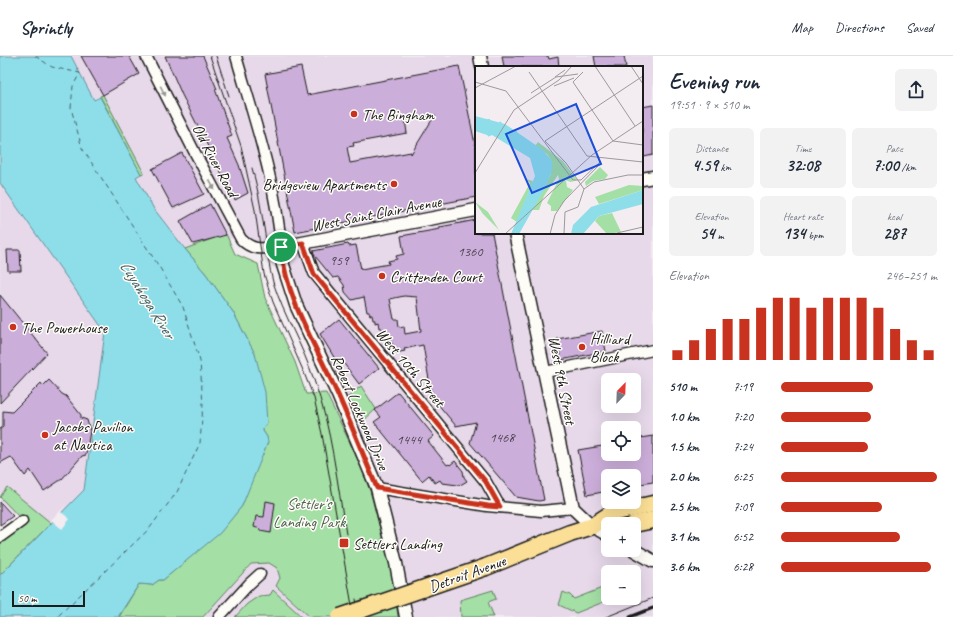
<!DOCTYPE html>
<html lang="en">
<head>
<meta charset="utf-8">
<style>
	:root { --surface:#fff; --page:#f2f2f3; --text:#1f2937; --muted:#747a83; --line:#e0e1e3; --accent:#c8321e }
	body { margin:0; font-family:Caveat,sans-serif; background:var(--page); color:var(--text); height:100vh; display:flex; flex-direction:column; font-size:15px; white-space:nowrap }
	* { box-sizing:border-box; margin:0 }
	p { font-size:13px; color:var(--muted) }
	.icon { flex:none; width:22px; height:22px; fill:none; stroke:currentColor; stroke-width:2; stroke-linecap:round; stroke-linejoin:round }
	.map { position:relative; flex:1; overflow:hidden }
	.drawer { display:flex; flex-direction:column; background:var(--surface); width:300px }
	.drawer>* { flex:none }
	.needle { width:26px; rotate:23deg }
	.buttons { position:absolute; left:601px; top:317px; display:grid; gap:8px }
	.buttons a { display:grid; place-items:center; width:40px; height:40px; border-radius:6px; background:var(--surface); box-shadow:0 4px 16px #0002; font-size:20px }
	.scale { position:absolute; left:12px; bottom:10px; width:73px; box-sizing:border-box; padding-left:4px; border:2px solid #1c1c1c; border-top:0; font-size:11px; line-height:14px; white-space:nowrap; color:#1c1c1c; -webkit-text-stroke:3px #fdfcf7; paint-order:stroke }
	.pin { position:absolute; display:grid; place-items:center; width:34px; height:34px; color:#fff; margin:-17px; border:2px solid #fff; border-radius:50%; box-shadow:0 1px 4px #0007 }
	.round { display:grid; place-items:center; flex:none; width:42px; height:42px; border-radius:6px; background:var(--page) }
	.head { display:flex; align-items:center; justify-content:space-between; height:68px; padding:0 16px }
	h1 { font-size:22px; font-weight:800; line-height:30px }
	.stats { display:grid; grid-template-columns:repeat(3,1fr); gap:6px; height:68px; padding:4px 16px }
	.stats div { display:grid; align-content:center; border-radius:6px; background:var(--page); text-align:center }
	.stats b { font-size:17px; font-weight:800 }
	.stats small { font-size:11px; font-weight:400 }
	.stats p { font-size:11px }
	.chart { height:112px; padding:8px 16px }
	.chart p { display:flex; justify-content:space-between }
	.chart svg { width:100%; height:72px; margin-top:4px; stroke:var(--accent); stroke-width:6 }
	ul { padding:0 16px; list-style:none; font-size:13px }
	li { display:grid; grid-template-columns:64px 48px 1fr; align-items:center; height:30px }
	li i { height:10px; border-radius:5px; background:var(--accent) }
	header { display:flex; align-items:center; gap:24px; box-sizing:border-box; height:56px; padding:0 20px; background:var(--surface); border-bottom:1px solid var(--line) }
	header strong { font-size:19px }
	nav { display:flex; gap:22px; margin-inline-start:auto; font-size:14px }
	main { display:flex; flex:1; min-height:0 }
	.map>svg:first-child { display:block }
	.built { fill:#e7d9ea; fill-rule:evenodd }
	.green { fill:#a4dfa5; stroke:#607e60 }
	.water { fill:#8edeea; stroke:#609098 }
	.pier { fill:#f3ecf1 }
	.lines { fill:none; stroke-linecap:round; stroke-linejoin:round }
	.ferry { stroke:#446064; stroke-width:1; stroke-dasharray:5 4; stroke-linecap:butt }
	.building { fill:#ccaeda; stroke:#1c1c1c; fill-rule:evenodd }
	.minor-casing { stroke:#1c1c1c; stroke-width:13 }
	.tertiary-casing { stroke:#1c1c1c; stroke-width:15 }
	.primary-casing { stroke:#1c1c1c; stroke-width:19 }
	.minor { stroke:#fdfcf7; stroke-width:10 }
	.tertiary { stroke:#fdfcf7; stroke-width:12 }
	.primary { stroke:#fbdf96; stroke-width:16 }
	.tram { stroke:#1c1c1c; stroke-width:1 }
	.rail { stroke:#1c1c1c; stroke-width:3 }
	.primary-bridge-casing { stroke:#1c1c1c; stroke-width:19; stroke-linecap:butt }
	.primary-bridge { stroke:#fbdf96; stroke-width:16 }
	.oneway { fill:#989794 }
	.route-casing { stroke:#fff; stroke-width:8 }
	.route { stroke:#c8321e; stroke-width:5 }
	.poi-dot { fill:#c8321e; stroke:#fdfcf7; stroke-width:1.5 }
	.labels { text-anchor:middle; stroke-width:3; stroke-linejoin:round; paint-order:stroke }
	.number-label { font-size:14px; fill:#48404c }
	.poi-label { font-size:16px; fill:#1c1c1c; stroke:#fdfcf7; text-anchor:start }
	.street-label { font-size:16px; fill:#1c1c1c; stroke:#fdfcf7 }
	.park-label { font-size:16px; fill:#4c604c; stroke:#fdfcf7 }
	.water-label { font-size:17px; font-style:italic; fill:#446064; stroke:#fdfcf7 }
	.inset-river { fill:none; stroke:#8edeea; stroke-width:2 }
	.inset-road { fill:none; stroke:#9d999c; stroke-width:1 }
	.view { fill:#1d4ed8; fill-opacity:0.15; stroke:#1d4ed8; stroke-width:2 }
	.inset-edge { fill:none; stroke:#1c1c1c; stroke-width:2 }
</style>
</head>
<body>
<header>
<strong>Sprintly</strong>
<nav><a>Map</a><a>Directions</a><a>Saved</a></nav>
</header>
<main>
<div class="map">
<svg width="653" height="561" viewBox="0 0 653 561">
	<rect width="100%" height="100%" fill="#f3ecf1"/>
	<filter id="ink" filterUnits="userSpaceOnUse"><feTurbulence type="fractalNoise" baseFrequency=".025" numOctaves="2"/><feDisplacementMap in="SourceGraphic" scale="8" xChannelSelector="R" yChannelSelector="G"/><feConvolveMatrix kernelMatrix="1 2 1 2 8 2 1 2 1" color-interpolation-filters="sRGB"/></filter>
	<g filter="url(#ink)">
		<g class="built">
			<path d="M71,0H653V561H406L377,432L296,249L281,191L253,192L239,180L192,195L185,193L154,153L136,121L141,118L100,40L94,43ZM476,11H642V177H476ZM608,324H634V350H608ZM608,372H634V398H608ZM608,420H634V446H608ZM608,468H634V494H608ZM608,516H634V542H608Z"/>
			<path d="M0,127L105,276L84,434L38,480L0,445Z"/>
			<path d="M269,507L277,512L280,522L276,530L310,561H203L251,508Z"/>
		</g>
		<g class="green">
			<path d="M103,39L144,117L141,118L100,40Z"/>
			<path d="M225,178H226L235,198L258,208L265,242L295,306L306,338L326,337L361,410L370,435L392,518L398,561H310L276,530L280,522L277,512L269,507L251,508L203,561H119L139,528L152,529L159,524H163L220,476L242,450L267,381L263,375L255,298L233,256L206,218L185,193Z"/>
			<path d="M361,330L376,353L361,367L348,341Z"/>
			<path d="M7,431L51,467L0,519V488L26,468L0,441Z"/>
			<path d="M608,528V542H610L606,545L576,557L559,549L563,536L570,539L574,543L602,532Z"/>
			<path d="M273,534L302,561H235L247,548L259,540L270,539Z"/>
			<path d="M493,534L496,543L488,546L494,561H461L460,544Z"/>
		</g>
		<path class="water" d="M0,0H71L94,44L100,41L141,118L136,121L154,153L185,193L206,218L233,256L255,298L265,336L267,367L263,372V375L267,381L268,386L242,450L220,477L163,524H159L152,529L139,528L118,561H0V519L84,434L105,276L0,127Z"/>
		<path class="pier" d="M66,449L61,456L70,463L62,473L51,464Z"/>
		<g class="lines">
			<path class="ferry" d="M35,0L52,11L80,17L73,30L71,52L82,92L160,212L183,251L200,305L203,349L200,387L177,436L149,473L57,561"/>
		</g>
		<g class="building">
			<path d="M81,0H129L139,18L103,39Z"/>
			<path d="M165,0H203L217,33H215L232,80L227,82L239,109L248,137L235,144L182,39Z"/>
			<path d="M502,0H548L549,3L558,1L559,11H504Z"/>
			<path d="M594,0H624L626,11H596Z"/>
			<path d="M459,10L476,93V141L295,176L265,18L301,11L307,39ZM435,59L411,98V96L350,107L347,91L354,90L353,87L407,77L405,64Z"/>
			<path d="M653,49V99L644,101L642,92V51Z"/>
			<path d="M182,97L204,138L173,152L152,113Z"/>
			<path d="M210,148L226,179L193,188L180,165Z"/>
			<path d="M476,164V177H492L544,444L539,445L516,441L470,387L476,366L456,370L432,341L423,289L404,293L405,295L395,297L392,287H390L389,282H387L386,279H384L383,274H381V271L379,272L378,266L375,267V264H373L372,259H370L369,256H367L364,241L352,244L345,236L344,229L338,221L333,222L315,200L313,195L348,188L349,190L356,189L361,213L389,208L388,205L397,203L396,200L404,198L401,180L440,173V171ZM404,240L417,241L421,275L405,278L404,270L399,271L398,263H394L390,243Z"/>
			<path d="M7,194H20L21,215H8Z"/>
			<path d="M0,239L47,297L0,347Z"/>
			<path d="M339,263L379,312L359,328L342,305L338,308L320,278Z"/>
			<path d="M602,275L606,295L561,304L557,283Z"/>
			<path d="M49,324L62,338L66,340L81,359V362L87,364L90,375L86,399L82,400L62,423L44,435L30,414L25,420L11,401L0,407V373L3,371V355L12,356L41,327L43,330Z"/>
			<path d="M398,336L434,380L428,385L447,409L449,408L450,409L455,405L463,415L464,421L467,425L462,428L458,429L442,427L440,424L435,427L429,419L422,425L374,366L381,361L375,354Z"/>
			<path d="M653,380V426L634,429V420H608V435L587,439L578,394L608,389V398H634V383Z"/>
			<path d="M266,445L275,447L271,477L260,475V473L254,471L256,460L264,461Z"/>
			<path d="M0,446L13,460L0,469Z"/>
		</g>
		<g class="lines">
			<defs>
				<g id="minor">
					<path d="M146,0L194,95L241,183C253,196 265,192 281,191C276,126 254,63 236,0"/>
					<path d="M303,187L314,217L486,426L500,451"/>
					<path d="M545,316L653,294"/>
					<path d="M377,432L487,450L541,455L573,452"/>
					<path d="M0,481L22,465"/>
					<path d="M219,561L249,528L260,518"/>
				</g>
				<g id="tertiary">
					<path d="M480,0L482,11"/>
					<path d="M642,123L653,121"/>
					<path d="M515,177L573,452L592,470L608,479"/>
					<path d="M634,494L653,505"/>
					<path d="M406,561L396,507L377,432L338,339L296,249L283,209L281,191L476,154"/>
				</g>
				<g id="primary">
					<path d="M634,468L653,464"/>
					<path d="M486,511L570,477L592,470L612,457L653,448"/>
				</g>
			</defs>
			<use href="#minor" class="minor-casing"/>
			<use href="#tertiary" class="tertiary-casing"/>
			<use href="#primary" class="primary-casing"/>
			<use href="#minor" class="minor"/>
			<use href="#tertiary" class="tertiary"/>
			<use href="#primary" class="primary"/>
			<g class="tram">
				<path d="M210,0L241,90L255,154L264,218L273,246L302,312L314,342L322,378L354,561"/>
				<path d="M216,0L229,40"/>
				<path d="M252,112C259,136 262,160 266,184C268,198 269,212 273,226C284,260 303,290 314,324C332,373 337,427 346,478"/>
				<path d="M356,543L360,561"/>
				<path d="M606,561L653,542"/>
			</g>
			<path class="rail" d="M630,561L653,552"/>
			<defs>
				<path id="primary-bridge" d="M340,561L486,511"/>
			</defs>
			<use href="#primary-bridge" class="primary-bridge-casing"/>
			<use href="#primary-bridge" class="primary-bridge"/>
		</g>
		<defs><path id="oneway-solid" d="M-6-.8H1V-3.2L6.5 0L1 3.2V.8H-6Z"/></defs>
		<g class="oneway">
			<use href="#oneway-solid" transform="translate(163 35) rotate(63)"/>
			<use href="#oneway-solid" transform="translate(212 129) rotate(62)"/>
		</g>
	</g>
	<g class="lines" filter="url(#ink)">
		<defs>
			<path id="route" d="M303,187L314,218L486,426L500,451L488,450L377,432C364,401 352,370 338,339C317,291 286,244 281,191Z"/>
		</defs>
		<use href="#route" class="route-casing"/>
		<use href="#route" class="route"/>
	</g>
	<g class="poi-dot">
		<circle cx="354" cy="58" r="4"/>
		<circle cx="394" cy="128" r="4"/>
		<circle cx="382" cy="220" r="4"/>
		<circle cx="13" cy="271" r="4"/>
		<circle cx="582" cy="291" r="4"/>
		<circle cx="45" cy="379" r="4"/>
		<rect x="339" y="482" width="10" height="10" rx="2"/>
	</g>
	<g class="labels">
		<g class="number-label">
			<text x="470" y="200">1360</text>
			<text x="339" y="209">959</text>
			<text x="502" y="386">1468</text>
			<text x="409" y="388">1444</text>
		</g>
		<g class="poi-label">
			<text x="362" y="64">The Bingham</text>
			<text x="386" y="134" text-anchor="end">Bridgeview Apartments</text>
			<text x="390" y="226">Crittenden Court</text>
			<text x="21" y="277">The Powerhouse</text>
			<text x="590" y="288">Hilliard<tspan x="590" dy="18">Block</tspan></text>
			<text x="53" y="376">Jacobs Pavilion<tspan x="53" dy="18">at Nautica</tspan></text>
			<text x="353" y="493">Settlers Landing</text>
		</g>
		<g class="street-label">
			<text transform="translate(216 104) rotate(62)" y="6">Old River Road</text>
			<text transform="translate(376 157) rotate(-11)" y="6">West Saint Clair Avenue</text>
			<text transform="translate(411 311) rotate(50)" y="6">West 10th Street</text>
			<text transform="translate(563 324) rotate(79)" y="6">West 9th Street</text>
			<text transform="translate(361 356) rotate(67)" y="6">Robert Lockwood Drive</text>
			<text transform="translate(467 517) rotate(-20)" y="6">Detroit Avenue</text>
		</g>
		<g class="park-label">
			<text x="309" y="453">Settler's<tspan x="309" dy="18">Landing Park</tspan></text>
		</g>
		<g class="water-label">
			<text transform="translate(148 243) rotate(58)" y="6">Cuyahoga River</text>
		</g>
	</g>
	<g transform="translate(475 10)">
		<rect width="168" height="168" fill="#f3ecf1"/>
		<path d="M63,76L88,95L102,114L96,116L87,113L91,115L92,121L98,124L82,145H76V140L72,137L84,113L83,109L69,130L64,144H57L76,108V95L72,88L60,80ZM125,101L133,109L130,113L118,115L111,120L110,116ZM51,113L58,115L42,156L36,152L55,117ZM154,119L168,120V124L124,138L120,131ZM0,136L13,146L24,164L8,148ZM137,147L146,166L132,168L120,155L124,150Z" fill="#a4dfa5"/>
		<path d="M0,50L30,58L68,84L77,95V105L70,122L44,168H36L60,110L55,92L17,69L15,70L0,65ZM168,124V138L124,150L108,168H96L98,159L116,141Z" fill="#8edeea"/>
		<path class="inset-river" d="M0,58L14,54L17,59L24,63M29,65L41,66L44,74L66,91L70,100L68,111L53,145M13,70L26,56M42,168L49,153"/>
		<path class="inset-road" d="M120,0L160,60M156,0L168,18M54,6L112,90L168,96M108,6L98,16L138,75L168,79M80,11L90,4M0,16L31,25L98,114H106L126,95M79,20L99,12M0,22L41,0M56,27L81,11L103,8M0,107L39,44L84,14L97,0M109,123L91,97L70,75L168,10M109,123L119,116L153,109H168M142,167L168,161M30,168L117,89L168,55M75,168L80,149L89,135L126,97M89,168L90,146L103,141L109,123"/>
		<path class="view" d="M101,38L126,98L57,127L31,68Z"/>
		<rect width="168" height="168" class="inset-edge"/>
	</g>
</svg>
<div class="buttons">
<a><svg class="needle" viewBox="-14 -14 28 28"><path d="M0-13l5 13h-10z" fill="#e53935"/><path d="M0 13l5-13h-10z" fill="#747a83"/></svg></a>
<a><svg class="icon" aria-label="locate" viewBox="0 0 24 24"><circle cx="12" cy="12" r="6"/><path d="M12 2v4M12 18v4M2 12h4M18 12h4"/></svg></a>
<a><svg class="icon" aria-label="layers" viewBox="0 0 24 24"><path d="M12 4l9 5-9 5-9-5zM3 14l9 5 9-5"/></svg></a>
<a>+</a>
<a>−</a>
</div>
<div class="scale">50 m</div>
<div class="pin" style="left:281px;top:191px;background:#1e9e55"><svg class="icon" aria-label="arrive" viewBox="0 0 24 24"><path d="M6 21V4h12l-3 4 3 4H6"/></svg></div>
</div>
<section class="drawer">
<div class="head"><div><h1>Evening run</h1><p>19:51 · 9 × 510 m</p></div><a class="round"><svg class="icon" aria-label="share" viewBox="0 0 24 24"><path d="M12 15V3M7 8l5-5 5 5M5 13v7h14v-7"/></svg></a></div>
<div class="stats">
<div><p>Distance</p><b>4.59<small> km</small></b></div>
<div><p>Time</p><b>32:08</b></div>
<div><p>Pace</p><b>7:00<small> /km</small></b></div>
</div>
<div class="stats">
<div><p>Elevation</p><b>54<small> m</small></b></div>
<div><p>Heart rate</p><b>134<small> bpm</small></b></div>
<div><p>kcal</p><b>287</b></div>
</div>
<div class="chart"><p><span>Elevation</span>246–251 m</p>
<svg viewBox="0 0 160 44" preserveAspectRatio="none"><path d="M5 44V38M15 44V32M25 44V25M35 44V19M45 44V19M55 44V12M65 44V6M75 44V6M85 44V12M95 44V6M105 44V6M115 44V6M125 44V12M135 44V25M145 44V32M155 44V38"/></svg>
</div>
<ul>
<li><b>510 m</b>7:19<i style="width:59%"></i></li>
<li><b>1.0 km</b>7:20<i style="width:58%"></i></li>
<li><b>1.5 km</b>7:24<i style="width:56%"></i></li>
<li><b>2.0 km</b>6:25<i style="width:100%"></i></li>
<li><b>2.5 km</b>7:09<i style="width:65%"></i></li>
<li><b>3.1 km</b>6:52<i style="width:76%"></i></li>
<li><b>3.6 km</b>6:28<i style="width:96%"></i></li>
</ul>
</section>
</main>
</body>
</html>
